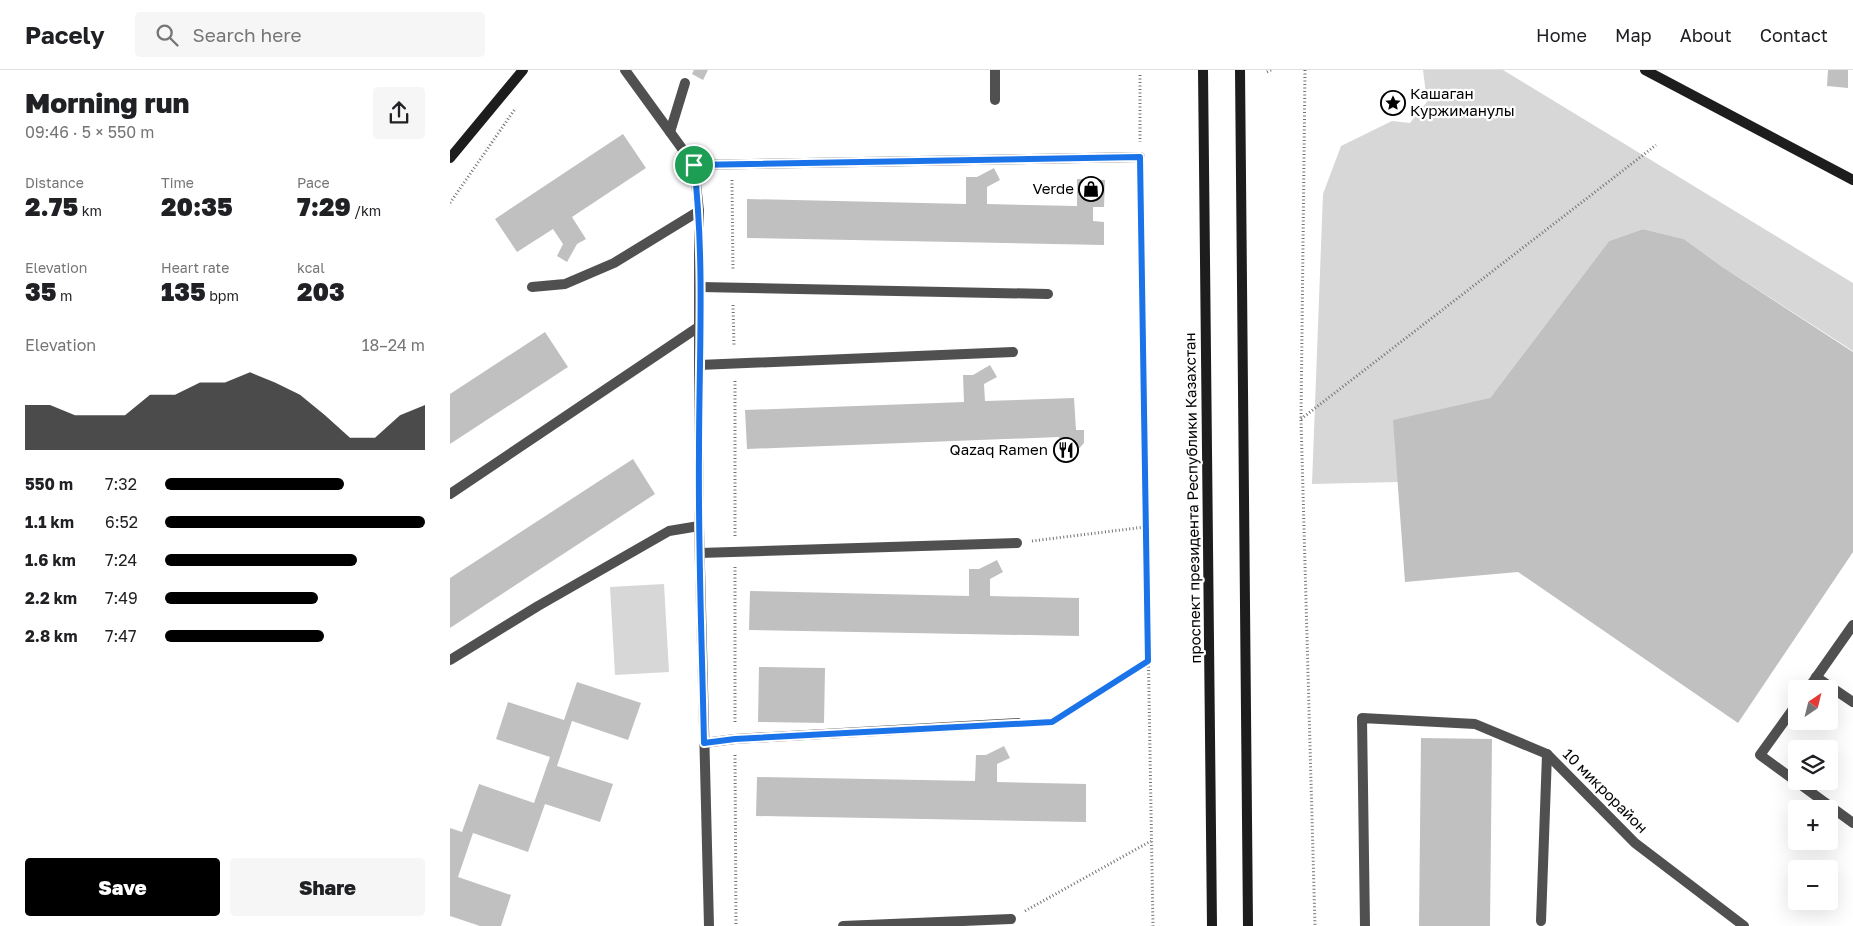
<!DOCTYPE html>
<html lang="en">
<head>
<meta charset="utf-8">
<style>
	:root { --surface:#fff; --page:#f6f6f6; --text:#202124; --muted:#757577; --line:#e0e0e0; --accent:#000 }
	body { margin:0; font-family:"Golos Text",sans-serif; background:var(--page); color:var(--text); height:100vh; display:flex; flex-direction:column; font-size:19px; white-space:nowrap }
	* { box-sizing:border-box; margin:0 }
	p { font-size:16px; color:var(--muted) }
	.icon { flex:none; width:28px; height:28px; fill:none; stroke:currentColor; stroke-width:2; stroke-linecap:round; stroke-linejoin:round }
	.map { position:relative; flex:1; overflow:hidden }
	.sheet { display:flex; flex-direction:column; background:var(--surface); width:450px }
	.sheet>* { flex:none }
	.needle { width:32px; rotate:35deg }
	.buttons { position:absolute; left:1338px; top:610px; display:grid; gap:10px }
	.buttons a { display:grid; place-items:center; width:50px; height:50px; border-radius:5px; background:var(--surface); box-shadow:0 5px 20px #0002; font-size:25px }
	.pin { position:absolute; display:grid; place-items:center; width:42px; height:42px; color:#fff; margin:-21px; border:2px solid #fff; border-radius:50%; box-shadow:0 1px 5px #0007 }
	.round { display:grid; place-items:center; flex:none; width:52px; height:52px; border-radius:5px; background:var(--page) }
	.head { display:flex; align-items:center; justify-content:space-between; height:85px; padding:0 25px }
	h1 { font-size:28px; font-weight:800; line-height:38px }
	.metrics { display:grid; grid-template-columns:repeat(3,1fr); gap:8px; height:85px; padding:5px 25px }
	.metrics div { display:grid; align-content:center }
	.metrics b { font-size:25px; font-weight:800 }
	.metrics small { font-size:14px; font-weight:400 }
	.metrics p { font-size:14px }
	.chart { height:140px; padding:10px 25px }
	.chart p { display:flex; justify-content:space-between }
	.chart svg { width:100%; height:90px; margin-top:5px; fill:var(--accent); opacity:.7 }
	.primary-button { display:flex; gap:10px; margin-top:auto; padding:10px 25px }
	.primary-button a { flex:1; height:58px; border-radius:5px; background:var(--accent); color:#fff; font-size:20px; font-weight:800; line-height:58px; text-align:center }
	.primary-button a+a { background:var(--page); color:var(--text) }
	ul { padding:0 25px; list-style:none; font-size:16px }
	li { display:grid; grid-template-columns:80px 60px 1fr; align-items:center; height:38px }
	li i { height:12px; border-radius:6px; background:var(--accent) }
	header { display:flex; align-items:center; gap:30px; box-sizing:border-box; height:70px; padding:0 25px; background:var(--surface); border-bottom:1px solid var(--line) }
	header strong { font-size:24px }
	nav { display:flex; gap:28px; margin-inline-start:auto; font-size:18px }
	.search { width:350px; height:45px; background:var(--page); display:flex; align-items:center; gap:12px; box-sizing:border-box; padding:0 18px; border-radius:5px; color:var(--muted); font-size:19px }
	main { display:flex; flex:1; min-height:0 }
	.map>svg:first-child { display:block }
	.green { fill:#d7d7d7 }
	.building { fill:#c0c0c0 }
	.lines { fill:none; stroke-linecap:round; stroke-linejoin:round }
	.path { stroke:#727272; stroke-width:3; stroke-dasharray:1 2.5; stroke-linecap:butt }
	.service { stroke:#505050; stroke-width:10 }
	.minor { stroke:#505050; stroke-width:10 }
	.secondary { stroke:#1d1d1d; stroke-width:10 }
	.route-casing { stroke:#fff; stroke-width:10 }
	.route { stroke:#1a73e8; stroke-width:6 }
	.labels { text-anchor:middle; stroke-width:4.5; stroke-linejoin:round; paint-order:stroke }
	.poi-label { font-size:15px; fill:#000; stroke:#fff; text-anchor:end }
	.street-label { font-size:15px; fill:#000; stroke:#fff }
</style>
</head>
<body>
<header>
<strong>Pacely</strong>
<div class="search"><svg class="icon" aria-label="search" viewBox="0 0 24 24"><circle cx="10" cy="10" r="6"/><path d="M15 15l6 6"/></svg>Search here</div>
<nav><a>Home</a><a>Map</a><a>About</a><a>Contact</a></nav>
</header>
<main>
<section class="sheet">
<div class="head"><div><h1>Morning run</h1><p>09:46 · 5 × 550 m</p></div><a class="round"><svg class="icon" aria-label="share" viewBox="0 0 24 24"><path d="M12 15V3M7 8l5-5 5 5M5 13v7h14v-7"/></svg></a></div>
<div class="metrics">
<div><p>Distance</p><b>2.75<small> km</small></b></div>
<div><p>Time</p><b>20:35</b></div>
<div><p>Pace</p><b>7:29<small> /km</small></b></div>
</div>
<div class="metrics">
<div><p>Elevation</p><b>35<small> m</small></b></div>
<div><p>Heart rate</p><b>135<small> bpm</small></b></div>
<div><p>kcal</p><b>203</b></div>
</div>
<div class="chart"><p><span>Elevation</span>18–24 m</p>
<svg viewBox="0 0 160 44" preserveAspectRatio="none"><path d="M0 44V22L10 22L20 27L30 27L40 27L50 17L60 17L70 11L80 11L90 6L100 11L110 17L120 27L130 38L140 38L150 27L160 22V44z"/></svg>
</div>
<ul>
<li><b>550 m</b>7:32<i style="width:69%"></i></li>
<li><b>1.1 km</b>6:52<i style="width:100%"></i></li>
<li><b>1.6 km</b>7:24<i style="width:74%"></i></li>
<li><b>2.2 km</b>7:49<i style="width:59%"></i></li>
<li><b>2.8 km</b>7:47<i style="width:61%"></i></li>
</ul>
<div class="primary-button"><a>Save</a><a>Share</a></div>
</section>
<div class="map">
<svg width="1403" height="856" viewBox="0 0 1403 856">
	<rect width="100%" height="100%" fill="#fff"/>
	<g class="green">
		<path d="M973,0H1053L1403,213V281L1271,196L1234,169L1193,159L1159,171L1040,328L949,412L862,414L873,124L891,76L942,51L960,53L977,32Z"/>
		<path d="M214,514L219,602L165,605L160,517Z"/>
	</g>
	<g class="building">
		<path d="M244,0H258L253,10L242,4Z"/>
		<path d="M1378,0H1398V18L1377,16Z"/>
		<path d="M173,64L196,98L122,147L136,169L127,174L117,192L107,186L113,174L103,159L67,182L45,149Z"/>
		<path d="M544,98L550,110L537,117V134L627,136V109L655,110L654,137H643V151L654,152V175L297,168V129L516,134V107H527Z"/>
		<path d="M1193,159L1234,169L1271,196L1403,282V482L1288,653L1068,502L955,512L943,350L1040,328L1159,171Z"/>
		<path d="M95,262L118,297L0,374V324Z"/>
		<path d="M540,295L547,307L534,314L535,331L624,328L626,360H634V373L626,382L612,384L609,367L297,379L295,340L514,332L513,305H523Z"/>
		<path d="M183,389L205,424L0,558V508Z"/>
		<path d="M547,490L553,502L540,509V526L629,528V566L299,560L300,521L519,526V499H529Z"/>
		<path d="M309,597L375,598L374,653L308,652Z"/>
		<path d="M127,612L191,633L178,670L122,651L107,696L163,714L150,752L95,734L78,782L23,763L8,807L61,825L51,856H30L0,846V758L12,762L29,714L84,733L100,687L46,669L58,632L114,650Z"/>
		<path d="M971,668L1042,669L1040,856H969Z"/>
		<path d="M554,676L560,688L547,694V712L636,714V752L306,746L307,707L525,711L526,685H536Z"/>
	</g>
	<g class="lines">
		<g class="path">
			<path d="M855,0L851,349L865,856"/>
			<path d="M817,2L821,0"/>
			<path d="M690,5V72"/>
			<path d="M690,103L703,856"/>
			<path d="M282,110L283,201"/>
			<path d="M0,133L65,39"/>
			<path d="M283,235L284,276"/>
			<path d="M851,349L1206,75"/>
			<path d="M285,466V310"/>
			<path d="M582,471L695,457"/>
			<path d="M285,497V654"/>
			<path d="M584,652H602L697,591"/>
			<path d="M285,685L286,856"/>
			<path d="M575,841L701,771"/>
		</g>
		<g class="service">
			<path d="M545,30V0"/>
			<path d="M220,62L235,13"/>
			<path d="M244,95L690,87"/>
			<path d="M82,217L115,214L164,193L249,141"/>
			<path d="M250,217L598,224"/>
			<path d="M249,295L563,282"/>
			<path d="M0,424L250,256"/>
			<path d="M250,483L567,473"/>
			<path d="M0,590L88,536L219,461L249,456"/>
			<path d="M1366,607L1403,632"/>
			<path d="M1358,619L1403,555"/>
			<path d="M1346,635L1310,685L1403,753"/>
			<path d="M254,673L285,669L568,653"/>
			<path d="M1091,851L1097,684"/>
			<path d="M393,856L561,849"/>
			<path d="M915,856L912,648L1025,654L1097,684L1185,773L1294,856"/>
		</g>
		<path class="minor" d="M175,0L244,95L249,141V456L259,856"/>
		<g class="secondary">
			<path d="M753,0L762,856"/>
			<path d="M790,0L798,856"/>
			<path d="M1195,0L1403,110"/>
			<path d="M0,88L73,0"/>
		</g>
	</g>
	<g class="lines">
		<defs>
			<path id="route" d="M690,87L698,591L602,652L285,669L254,673C252,576 248,479 249,382C249,286 255,190 244,95Z"/>
		</defs>
		<use href="#route" class="route-casing"/>
		<use href="#route" class="route"/>
	</g>
	<defs>
		<symbol id="sight-ring" viewBox="-11 -11 22 22"><circle r="9.5" fill="#fff" stroke="#000" stroke-width="1.5"/><path d="M0-6L1.8-2.2L6-1.7L2.9 1.2L3.7 5.4L0 3.3L-3.7 5.4L-2.9 1.2L-6-1.7L-1.8-2.2Z" fill="#000"/></symbol>
		<symbol id="shop-ring" viewBox="-11 -11 22 22"><circle r="9.5" fill="#fff" stroke="#000" stroke-width="1.5"/><path d="M-5-2.5h2.3a2.7 3.5 0 0 1 5.4 0H5L5.5 6h-11ZM-1.5-2.5h3a1.5 2.3 0 0 0-3 0Z" fill="#000"/></symbol>
		<symbol id="restaurant-ring" viewBox="-11 -11 22 22"><circle r="9.5" fill="#fff" stroke="#000" stroke-width="1.5"/><path d="M-5-6h1v4h1v-4h1v4h1v-4h1v5L-1.5 .5V6h-2V.5L-5-1ZM5-6V6H3V1.5H1.5Q1.5-4 5-6Z" fill="#000"/></symbol>
	</defs>
	<g fill-rule="evenodd">
		<use href="#sight-ring" x="929" y="19" width="28" height="28"/>
		<use href="#shop-ring" x="627" y="105" width="28" height="28"/>
		<use href="#restaurant-ring" x="602" y="366" width="28" height="28"/>
	</g>
	<g class="labels">
		<g class="poi-label">
			<text x="960" y="29" text-anchor="start">Кашаган<tspan x="960" dy="17">Куржиманулы</tspan></text>
			<text x="624" y="124">Verde</text>
			<text x="598" y="385">Qazaq Ramen</text>
		</g>
		<g class="street-label">
			<text transform="translate(743 428) rotate(-91)" y="5">проспект президента Республики Казахстан</text>
			<text transform="translate(1155 721) rotate(45)" y="5">10 микрорайон</text>
		</g>
	</g>
</svg>
<div class="buttons">
<a><svg class="needle" viewBox="-14 -14 28 28"><path d="M0-13l5 13h-10z" fill="#e53935"/><path d="M0 13l5-13h-10z" fill="#757577"/></svg></a>
<a><svg class="icon" aria-label="layers" viewBox="0 0 24 24"><path d="M12 4l9 5-9 5-9-5zM3 14l9 5 9-5"/></svg></a>
<a>+</a>
<a>−</a>
</div>
<div class="pin" style="left:244px;top:95px;background:#1e9e55"><svg class="icon" aria-label="arrive" viewBox="0 0 24 24"><path d="M6 21V4h12l-3 4 3 4H6"/></svg></div>
</div>
</main>
</body>
</html>
